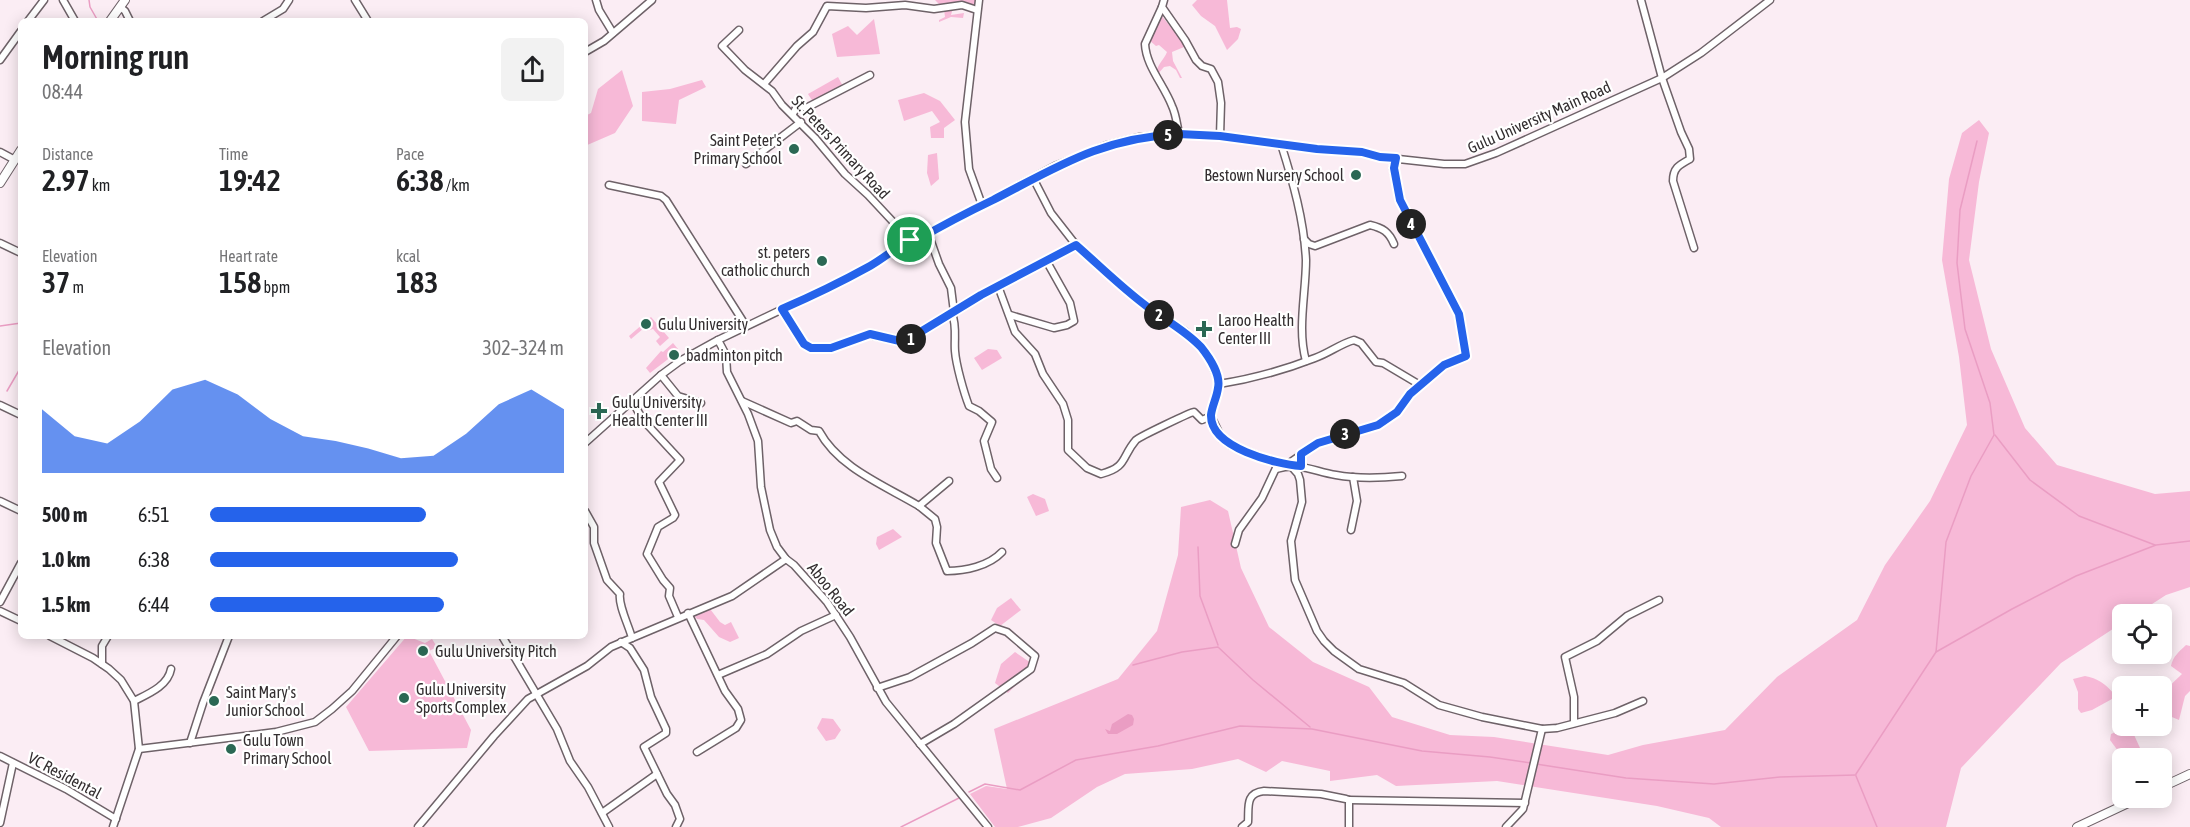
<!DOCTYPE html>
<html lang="en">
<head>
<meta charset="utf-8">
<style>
	:root { --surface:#fff; --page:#f2f2f2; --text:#202124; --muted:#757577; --accent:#2563eb }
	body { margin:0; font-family:"Asap Condensed",sans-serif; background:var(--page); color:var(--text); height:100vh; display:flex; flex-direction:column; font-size:22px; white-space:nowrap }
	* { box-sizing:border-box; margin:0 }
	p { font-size:20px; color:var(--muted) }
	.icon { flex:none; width:33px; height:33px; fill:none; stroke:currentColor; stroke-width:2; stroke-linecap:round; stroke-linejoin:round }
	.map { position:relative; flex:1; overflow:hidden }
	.drawer { position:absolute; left:18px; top:18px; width:570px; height:621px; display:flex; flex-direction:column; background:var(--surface); border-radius:9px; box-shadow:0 3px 15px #0003 }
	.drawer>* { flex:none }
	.tools { position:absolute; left:2112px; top:604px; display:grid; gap:12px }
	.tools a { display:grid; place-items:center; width:60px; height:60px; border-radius:9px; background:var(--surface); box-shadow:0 3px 15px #0003; font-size:30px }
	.pin { position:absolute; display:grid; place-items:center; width:51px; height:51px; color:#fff; margin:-26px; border:3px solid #fff; border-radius:50%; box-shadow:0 2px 6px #0007 }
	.km { position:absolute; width:30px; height:30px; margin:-15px; border-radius:50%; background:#222; color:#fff; font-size:16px; line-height:30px; text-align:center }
	.round { display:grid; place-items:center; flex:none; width:63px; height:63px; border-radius:9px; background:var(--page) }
	.overview { display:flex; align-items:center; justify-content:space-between; height:102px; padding:0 24px }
	h1 { font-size:33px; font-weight:600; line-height:45px }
	.metrics { display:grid; grid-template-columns:repeat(3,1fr); gap:9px; height:102px; padding:6px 24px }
	.metrics div { display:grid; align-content:center }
	.metrics b { font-size:30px; font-weight:600 }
	.metrics small { font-size:16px; font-weight:400 }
	.metrics p { font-size:16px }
	.chart { height:168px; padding:12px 24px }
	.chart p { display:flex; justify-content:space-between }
	.chart svg { width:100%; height:108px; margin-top:6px; fill:var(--accent); opacity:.7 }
	ul { padding:0 24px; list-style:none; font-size:20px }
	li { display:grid; grid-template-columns:96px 72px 1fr; align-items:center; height:45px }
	li i { height:15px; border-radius:8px; background:var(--accent) }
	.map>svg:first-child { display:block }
	.green { fill:#f7b9d7 }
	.water { fill:#ea9dc3 }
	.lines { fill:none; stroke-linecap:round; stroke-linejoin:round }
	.stream { stroke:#ea9dc3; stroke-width:1.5 }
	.minor-casing { stroke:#6e6268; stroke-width:9 }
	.major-casing { stroke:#6e6268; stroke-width:10 }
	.minor { stroke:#fff; stroke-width:6 }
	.major { stroke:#fff; stroke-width:8 }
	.route-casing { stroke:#fff; stroke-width:12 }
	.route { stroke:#2563eb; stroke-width:8 }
	.poi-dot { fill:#2b6854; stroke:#fff; stroke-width:2 }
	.labels { text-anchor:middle; stroke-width:4.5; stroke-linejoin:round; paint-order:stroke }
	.street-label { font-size:16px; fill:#332e30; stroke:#fff }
	.poi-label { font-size:16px; fill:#332e30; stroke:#fff; text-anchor:start }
</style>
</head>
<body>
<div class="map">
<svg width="2190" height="827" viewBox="0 0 2190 827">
	<rect width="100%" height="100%" fill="#fbedf4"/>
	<g class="green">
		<path d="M935,0H981L970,13L967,4H954L951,15L964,13L963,18L951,17L939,22V20L945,17L944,9Z"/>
		<path d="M1197,0H1227L1230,28L1237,27L1241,29L1238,39L1227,50L1215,26L1201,16L1192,5Z"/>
		<path d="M1161,15L1183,42L1184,47L1172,52L1173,61L1182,78H1180L1176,70L1170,66L1164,67L1157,75C1155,66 1164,60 1167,52L1159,45L1156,46L1149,40Z"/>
		<path d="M874,19L880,54L837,57L832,34L848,26L857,35Z"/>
		<path d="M622,70L633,106L615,133L585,146V116L591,113L598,89Z"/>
		<path d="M838,77L845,90L815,105L808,94Z"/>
		<path d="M702,80L706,87L679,100L676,124L642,121V92L670,89Z"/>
		<path d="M924,93L940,101L955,120L944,128V138H931L930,127L940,122L932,111L904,121L898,100Z"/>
		<path d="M1979,120L1989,133L1979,182L1969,260L1991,349L2025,428L2057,465L2155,494L2190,491V587L2166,595L2135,615H2122V623L2061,663L1961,768L1946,827H1721L1709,818L1657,806L1497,781L1396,786L1377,775L1330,781V771L1282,761L1266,772L1238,759L1192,769L1125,774L1097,787L1051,818L1018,827H995L970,794L986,786L1007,789L994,729L1118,679L1157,631L1178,555L1181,507L1210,500L1228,511L1241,568L1269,627L1313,662L1369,687L1392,717L1450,735L1494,737L1608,755L1643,745L1725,730L1777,677L1857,620L1885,565L1930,501L1967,425L1959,357L1942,260L1949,179L1962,133Z"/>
		<path d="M937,153L939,179L931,186L927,173L928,155Z"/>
		<path d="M651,317L669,338L660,346L656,341L660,337L653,329L647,331L644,328L631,339L629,336Z"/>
		<path d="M673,343L678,349L676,353L650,373L646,368L661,351L663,352Z"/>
		<path d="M988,349L997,350L1002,358L982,370L974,358Z"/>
		<path d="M1033,494L1045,499L1049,511L1036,516L1027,497Z"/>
		<path d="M893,529L902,537L879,550L876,544L877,537Z"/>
		<path d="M1011,598L1021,610L1000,626L991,620L997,608Z"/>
		<path d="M707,605L720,622L725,625L731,622L739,638L730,642L719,637L704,620L697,619L691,611L697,606Z"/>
		<path d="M407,636L425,643L432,639L437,647L429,651L471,730L467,748L369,751L346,707Z"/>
		<path d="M2186,645L2190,646V691L2185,696L2179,720L2167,715L2162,716C2161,694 2166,689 2182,674L2171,666C2173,656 2179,652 2186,645Z"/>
		<path d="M1015,652L1031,663L1019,682L1008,693L995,683L1001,664Z"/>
		<path d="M2085,676C2097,678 2106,684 2114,694L2112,699L2092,710L2081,713L2078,709V692L2073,679Z"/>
		<path d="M822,718L833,719L841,730L835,739L826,741L817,728Z"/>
		<path d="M2130,726L2140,748L2138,759H2124L2110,740L2111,734Z"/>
	</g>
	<path class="water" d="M1128,714L1132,715L1134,719L1133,725L1117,734H1108L1105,729L1110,731L1112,724Z"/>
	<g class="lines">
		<g class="stream">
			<path d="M89,0L90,7L98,21"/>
			<path d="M0,326L21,323"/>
			<path d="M7,391L21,367"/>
			<path d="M1995,435L2030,480L2079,516L2155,545"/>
			<path d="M1198,547L1200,596L1218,645"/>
			<path d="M1936,652L1946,542L1971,476L1994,435L1990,403L1965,329L1957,263L1960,210L1977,141"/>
			<path d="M1133,665L1182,652L1218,647L1253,680L1310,727"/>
			<path d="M1536,764L1626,778L1714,784L1780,777L1856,775"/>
			<path d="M1856,774L1936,652L2012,609L2076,576L2156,545L2190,541"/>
			<path d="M1856,776L1877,827"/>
			<path d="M969,792L985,784L1020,790L1076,760L1158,746L1240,726L1312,729L1422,751L1490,757L1531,763"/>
			<path d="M901,827L959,798"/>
		</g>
		<defs>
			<g id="minor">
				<path d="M63,0L75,21"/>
				<path d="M355,0L368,21"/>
				<path d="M596,0L599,10L613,33"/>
				<path d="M979,0L965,122L969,169L982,205"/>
				<path d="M1164,0L1162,7L1185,40L1196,60L1202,66L1211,69L1218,82L1221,103L1220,136"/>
				<path d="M1641,0L1662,78L1681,132L1689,149L1690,159C1679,165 1673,168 1673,181L1694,248"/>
				<path d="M120,7L125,11L130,21"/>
				<path d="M1162,7L1145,44C1146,66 1164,85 1172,106C1176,114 1177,125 1179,134"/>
				<path d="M28,21L44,0"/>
				<path d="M263,21L283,9L289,0"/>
				<path d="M739,30L722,46L745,70L772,91L782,105L815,138L845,174L868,195L910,240"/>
				<path d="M585,52L604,41L652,0"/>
				<path d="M0,60L21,31"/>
				<path d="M764,84L797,46L813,32L827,6L866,8L905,5L934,9L962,5L977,10"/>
				<path d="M793,114L798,104L806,108L870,75"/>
				<path d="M1281,144C1293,182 1304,220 1306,260C1306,293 1297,329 1306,361"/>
				<path d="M0,152L15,160"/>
				<path d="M746,164L801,122"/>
				<path d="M1033,178L1051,213L1076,245L1133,296L1186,332L1201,348L1210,360L1219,382L1211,416L1222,439L1230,445L1270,460L1290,465L1298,474L1300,480L1302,502L1291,541L1295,580L1317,631L1324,641L1334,651L1359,669L1404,683L1439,705L1482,717L1542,729L1557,728L1615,713L1643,701"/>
				<path d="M609,185L661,196L666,200L746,326"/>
				<path d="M928,233L939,264L951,288L954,312"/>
				<path d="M1304,239L1309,244L1315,246L1370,225C1383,228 1389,232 1394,244"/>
				<path d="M0,243L21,253"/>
				<path d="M998,286L1015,332L1035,354L1043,374L1063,404L1068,420V450L1087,468L1101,474C1128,467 1121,457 1136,440C1139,437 1191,412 1194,412L1202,420L1211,416"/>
				<path d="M782,309L804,344L811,348H831L870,335L904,342L981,295L1076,245"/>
				<path d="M952,314C957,325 954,339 955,351C956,365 964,393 969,406L979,411L992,422L984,441L991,469L997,478"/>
				<path d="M1010,315L1054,328L1067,325L1074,321L1070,303L1047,262"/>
				<path d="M718,340L726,355L727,372L748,414L758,441L761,487L770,530L777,547L786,559L794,565L827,602L850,637L886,702L988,827"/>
				<path d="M661,375L678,396L701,403"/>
				<path d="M1219,384C1252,379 1284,370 1315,358C1329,353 1340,344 1354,340L1361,343L1376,362L1383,363L1420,385"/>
				<path d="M742,401L791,423L797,421L811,430L819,431C839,468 884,485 919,506L935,519L937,527L936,543L947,571C965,571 989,566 1002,552"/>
				<path d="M628,404L635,406L643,420L680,460L659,482L675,515L673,518L658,527L647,554L663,580L670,588L669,596L678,617"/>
				<path d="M0,405L21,415"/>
				<path d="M585,443L661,375L680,361L718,340L841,281L872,265L910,240L919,239L1055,166L1107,145L1139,137L1179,134L1220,136L1317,149L1362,152L1380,157L1444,164H1465L1496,153L1662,78L1701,53L1770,0"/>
				<path d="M1288,464L1318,443L1378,425L1397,412L1410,394L1444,365L1466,355L1459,314L1400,200L1393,168L1396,158"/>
				<path d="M1276,469C1300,462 1313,471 1336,475C1358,479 1381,478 1402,476"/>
				<path d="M0,501L21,511"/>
				<path d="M919,506L949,481"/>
				<path d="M1351,530L1357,501L1353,477"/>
				<path d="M1235,544L1239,530L1262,498L1277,466"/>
				<path d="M0,602L21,563"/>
				<path d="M0,611L21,621"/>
				<path d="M688,613L725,691L738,709L741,720L736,728L697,752"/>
				<path d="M50,636L93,658L109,669L121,680L134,701L139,749L113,827"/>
				<path d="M502,636L557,729L570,761L588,787L609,827"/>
				<path d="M632,638L732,596L786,559"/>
				<path d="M621,642L630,648L644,670L651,697L666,729V733L644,747L667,794L675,805L680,819L676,827"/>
				<path d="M102,664V646L108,636"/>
				<path d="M718,675L767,654L801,631L836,615"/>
				<path d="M877,688L910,677L972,643L995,628L1007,632L1035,656L1031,669L1013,682L954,724L920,744"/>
				<path d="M134,701C148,694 168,686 171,669"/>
				<path d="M1574,723V697L1565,657L1597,641L1627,616L1659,600"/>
				<path d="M190,743L203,703L229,636"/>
				<path d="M139,749L276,732L315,722L332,709L352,691L397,636"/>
				<path d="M0,756L66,789L116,819"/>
				<path d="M1349,800L1525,803"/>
				<path d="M602,813L657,774"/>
				<path d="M0,823L13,763"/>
				<path d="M418,827L494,736L528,699L587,666L611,647L632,638C629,626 618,605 620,594L607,580L594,543V527L585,511"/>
				<path d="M1242,827L1248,822C1249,807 1245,793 1264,791L1321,794L1346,799L1349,800V827"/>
				<path d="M1506,827L1523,809L1542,729"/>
			</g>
			<g id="major">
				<path d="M110,21L125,0"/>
				<path d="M0,183L21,150"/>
				<path d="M2162,787L2190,774"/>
				<path d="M2077,827L2139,798"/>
			</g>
		</defs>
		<use href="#minor" class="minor-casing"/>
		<use href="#major" class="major-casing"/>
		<use href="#minor" class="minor"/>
		<use href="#major" class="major"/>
	</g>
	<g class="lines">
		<defs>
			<path id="route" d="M1179,134L1220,136L1317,149L1362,152L1380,157L1396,158L1394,168L1400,200L1459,314L1466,356L1444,365L1410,394L1397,412L1378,425L1318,443L1301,454V466C1276,464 1210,448 1211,415C1212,406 1217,397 1218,388C1221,375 1209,357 1201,347C1186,331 1167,321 1149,308C1123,289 1100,266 1076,245L981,295L904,342L870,334L831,348H811L804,344L782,309C812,296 841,282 870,266C886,257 901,242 919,239C943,225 968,212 993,200C1059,166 1101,138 1179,134Z"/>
		</defs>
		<use href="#route" class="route-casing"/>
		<use href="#route" class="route"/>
	</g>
	<g class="poi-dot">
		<circle cx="794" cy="149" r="6"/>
		<circle cx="1356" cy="175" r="6"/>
		<circle cx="822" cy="261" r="6"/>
		<circle cx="646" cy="324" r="6"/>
		<path d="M1201 320h6v6h6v6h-6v6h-6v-6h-6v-6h6z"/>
		<circle cx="674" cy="355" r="6"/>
		<path d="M596 402h6v6h6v6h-6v6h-6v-6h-6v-6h6z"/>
		<circle cx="423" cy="651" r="6"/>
		<circle cx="404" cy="698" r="6"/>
		<circle cx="214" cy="701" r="6"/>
		<circle cx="231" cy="749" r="6"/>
	</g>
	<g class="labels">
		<g class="street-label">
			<text transform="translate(1539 117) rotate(-24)" y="6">Gulu University Main Road</text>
			<text transform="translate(841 147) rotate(47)" y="6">St. Peters Primary Road</text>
			<text transform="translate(831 589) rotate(51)" y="6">Aboo Road</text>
			<text transform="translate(65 775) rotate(28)" y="6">VC Residental</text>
		</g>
		<g class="poi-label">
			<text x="782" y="146" text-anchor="end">Saint Peter's<tspan x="782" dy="18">Primary School</tspan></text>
			<text x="1344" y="181" text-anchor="end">Bestown Nursery School</text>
			<text x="810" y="258" text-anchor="end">st. peters<tspan x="810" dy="18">catholic church</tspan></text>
			<text x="1218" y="326">Laroo Health<tspan x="1218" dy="18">Center III</tspan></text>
			<text x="658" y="330">Gulu University</text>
			<text x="686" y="361">badminton pitch</text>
			<text x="612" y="408">Gulu University<tspan x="612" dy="18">Health Center III</tspan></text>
			<text x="435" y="657">Gulu University Pitch</text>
			<text x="416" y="695">Gulu University<tspan x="416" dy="18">Sports Complex</tspan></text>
			<text x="226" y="698">Saint Mary's<tspan x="226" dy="18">Junior School</tspan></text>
			<text x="243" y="746">Gulu Town<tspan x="243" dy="18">Primary School</tspan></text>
		</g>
	</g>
</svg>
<div class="tools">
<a><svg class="icon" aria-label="locate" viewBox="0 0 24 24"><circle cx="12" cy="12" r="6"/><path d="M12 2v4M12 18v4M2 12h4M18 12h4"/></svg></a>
<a>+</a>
<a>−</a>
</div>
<div class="pin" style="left:910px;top:240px;background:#1e9e55"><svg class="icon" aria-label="arrive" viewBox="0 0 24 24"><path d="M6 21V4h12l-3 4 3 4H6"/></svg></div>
<b class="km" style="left:911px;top:339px">1</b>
<b class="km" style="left:1159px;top:315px">2</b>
<b class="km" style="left:1345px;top:434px">3</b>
<b class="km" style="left:1411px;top:224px">4</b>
<b class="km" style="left:1168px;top:135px">5</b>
<section class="drawer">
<div class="overview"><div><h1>Morning run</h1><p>08:44</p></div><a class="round"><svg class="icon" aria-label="share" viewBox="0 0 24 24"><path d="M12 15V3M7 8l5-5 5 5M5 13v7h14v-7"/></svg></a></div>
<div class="metrics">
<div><p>Distance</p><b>2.97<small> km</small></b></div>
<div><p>Time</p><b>19:42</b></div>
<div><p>Pace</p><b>6:38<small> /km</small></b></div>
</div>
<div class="metrics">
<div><p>Elevation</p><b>37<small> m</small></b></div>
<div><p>Heart rate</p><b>158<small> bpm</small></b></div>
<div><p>kcal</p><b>183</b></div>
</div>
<div class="chart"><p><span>Elevation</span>302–324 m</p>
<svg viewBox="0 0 160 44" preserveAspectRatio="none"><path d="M0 44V18L10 29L20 32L30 23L40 10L50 6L60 12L70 22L80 29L90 31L100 34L110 38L120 37L130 28L140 16L150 10L160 18V44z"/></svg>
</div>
<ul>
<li><b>500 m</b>6:51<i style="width:61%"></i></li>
<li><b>1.0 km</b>6:38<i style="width:70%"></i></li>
<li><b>1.5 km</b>6:44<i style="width:66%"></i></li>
</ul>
</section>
</div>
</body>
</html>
